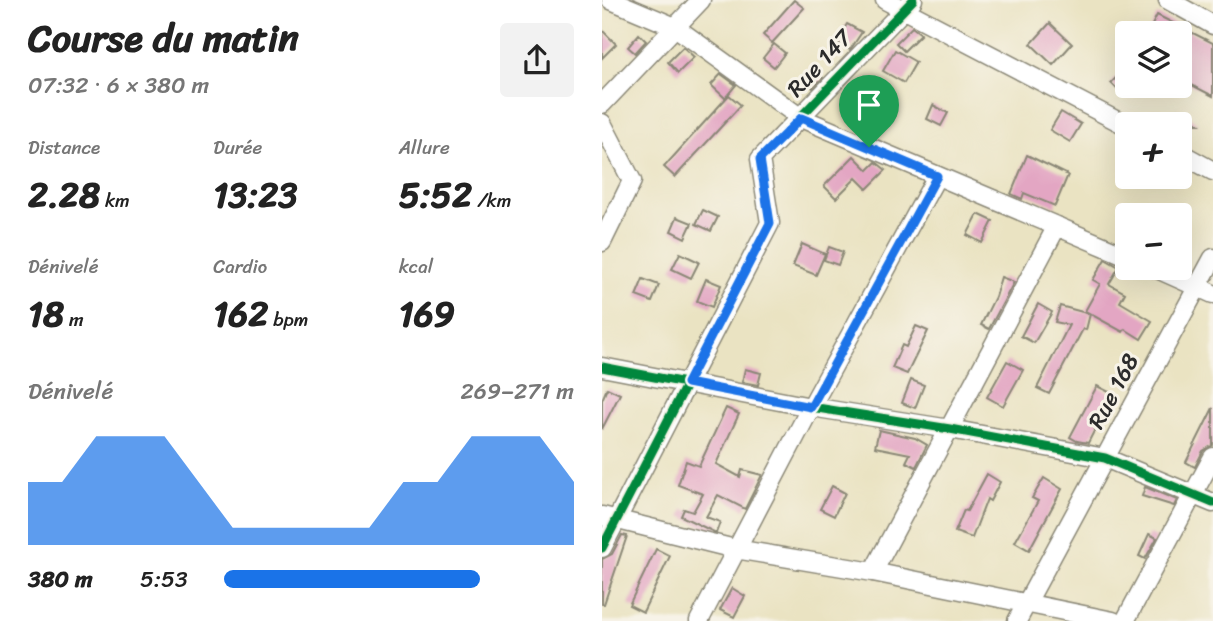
<!DOCTYPE html>
<html lang="fr">
<head>
<meta charset="utf-8">
<style>
	:root { --surface:#fff; --page:#f2f2f2; --text:#222; --muted:#767676; --accent:#1a73e8 }
	body { margin:0; font-family:Sriracha,sans-serif; background:var(--page); color:var(--text); height:100vh; display:flex; flex-direction:column; font-size:26px; white-space:nowrap }
	* { box-sizing:border-box; margin:0 }
	p { font-size:23px; color:var(--muted) }
	.icon { flex:none; width:38px; height:38px; fill:none; stroke:currentColor; stroke-width:2; stroke-linecap:round; stroke-linejoin:round }
	.map { position:relative; flex:1; overflow:hidden }
	.side { display:flex; flex-direction:column; background:var(--surface); width:602px }
	.side>* { flex:none }
	.controls { position:absolute; left:513px; top:21px; display:grid; gap:14px }
	.controls a { display:grid; place-items:center; width:77px; height:77px; border-radius:7px; background:var(--surface); box-shadow:0 7px 28px #0002; font-size:35px }
	.pin { position:absolute; display:grid; place-items:center; width:60px; height:60px; color:#fff; margin:-72px -30px; border-radius:50% 50% 50% 0; rotate:-45deg; box-shadow:0 0 7px #0007 }
	.pin .icon { rotate:45deg }
	.round { display:grid; place-items:center; flex:none; width:74px; height:74px; border-radius:7px; background:var(--page) }
	.head { display:flex; align-items:center; justify-content:space-between; height:119px; padding:0 28px }
	h1 { font-size:38px; font-weight:700; line-height:52px }
	.figures { display:grid; grid-template-columns:repeat(3,1fr); gap:10px; height:119px; padding:7px 28px }
	.figures div { display:grid; align-content:center }
	.figures b { font-size:35px; font-weight:700 }
	.figures small { font-size:19px; font-weight:400 }
	.figures p { font-size:19px }
	.chart { height:196px; padding:14px 28px }
	.chart p { display:flex; justify-content:space-between }
	.chart svg { width:100%; height:126px; margin-top:7px; fill:var(--accent); opacity:.7 }
	ul { padding:0 28px; list-style:none; font-size:23px }
	li { display:grid; grid-template-columns:112px 84px 1fr; align-items:center; height:52px }
	li i { height:18px; border-radius:9px; background:var(--accent) }
	main { display:flex; flex:1; min-height:0 }
	.map>svg:first-child { display:block }
	.building { fill:#e3a6c3 }
	.lines { fill:none; stroke-linecap:round; stroke-linejoin:round }
	.minor-casing { stroke:#8a8776; stroke-width:21 }
	.minor { stroke:#fff; stroke-width:18 }
	.cycleway-casing { stroke:#f7f3e8; stroke-width:13 }
	.cycleway { stroke:#00873e; stroke-width:9 }
	.route-casing { stroke:#fff; stroke-width:14 }
	.route { stroke:#1a73e8; stroke-width:9 }
	.labels { text-anchor:middle; stroke-width:6; stroke-linejoin:round; paint-order:stroke }
	.street-label { font-size:23px; fill:#2b2b2b; stroke:#f7f3e8 }
</style>
</head>
<body>
<main>
<section class="side">
<div class="head"><div><h1>Course du matin</h1><p>07:32 · 6 × 380 m</p></div><a class="round"><svg class="icon" aria-label="share" viewBox="0 0 24 24"><path d="M12 15V3M7 8l5-5 5 5M5 13v7h14v-7"/></svg></a></div>
<div class="figures">
<div><p>Distance</p><b>2.28<small> km</small></b></div>
<div><p>Durée</p><b>13:23</b></div>
<div><p>Allure</p><b>5:52<small> /km</small></b></div>
</div>
<div class="figures">
<div><p>Dénivelé</p><b>18<small> m</small></b></div>
<div><p>Cardio</p><b>162<small> bpm</small></b></div>
<div><p>kcal</p><b>169</b></div>
</div>
<div class="chart"><p><span>Dénivelé</span>269–271 m</p>
<svg viewBox="0 0 160 44" preserveAspectRatio="none"><path d="M0 44V22L10 22L20 6L30 6L40 6L50 22L60 38L70 38L80 38L90 38L100 38L110 22L120 22L130 6L140 6L150 6L160 22V44z"/></svg>
</div>
<ul>
<li><b>380 m</b>5:53<i style="width:73%"></i></li>
</ul>
</section>
<div class="map">
<svg width="611" height="621" viewBox="0 0 611 621">
	<rect width="100%" height="100%" fill="#f7f3e8"/>
	<filter id="ink" filterUnits="userSpaceOnUse"><feTurbulence type="fractalNoise" baseFrequency=".0143" numOctaves="2"/><feDisplacementMap in="SourceGraphic" scale="14" xChannelSelector="R" yChannelSelector="G"/><feConvolveMatrix kernelMatrix="1 2 1 2 8 2 1 2 1" color-interpolation-filters="sRGB"/></filter>
	<filter id="wash" filterUnits="userSpaceOnUse"><feTurbulence type="fractalNoise" baseFrequency=".00686" numOctaves="4" result="noise"/><feDisplacementMap in="SourceGraphic" scale="28" xChannelSelector="R" yChannelSelector="G"/><feGaussianBlur stdDeviation="1.57" result="paint"/><feColorMatrix in="noise" values="0 0 0 0 0 0 0 0 0 0 0 0 0 0 0 0 0 1.4 0 .05"/><feComposite in="paint" operator="in"/></filter>
	<g filter="url(#wash)">
		<rect width="100%" height="100%" fill="#eae3c2"/>
		<g id="blocks">
			<g class="building">
				<path d="M192,0L202,8L170,43L161,35Z"/>
				<path d="M555,15L611,43V96L578,79V33H546Z"/>
				<path d="M448,23L470,44L451,65L429,44Z"/>
				<path d="M245,24L260,32L248,50L234,42Z"/>
				<path d="M310,27L319,34L302,51L294,43Z"/>
				<path d="M0,30L14,44L0,58Z"/>
				<path d="M37,34L44,41L33,53L26,47Z"/>
				<path d="M172,44L183,53L172,67L161,58Z"/>
				<path d="M81,47L92,57L76,73L66,62Z"/>
				<path d="M293,50L314,62L302,83L281,71Z"/>
				<path d="M525,66V85L518,92L509,83Z"/>
				<path d="M212,70L221,78L211,88L202,80Z"/>
				<path d="M119,74L134,85L123,98L109,85Z"/>
				<path d="M127,95L139,105L73,177L62,167Z"/>
				<path d="M331,105L346,113L339,126L325,119Z"/>
				<path d="M576,109L597,124H565Z"/>
				<path d="M459,112L479,124L468,142L448,130Z"/>
				<path d="M425,155L466,175L453,206L422,193L420,199L409,194Z"/>
				<path d="M252,156L266,170L274,162L284,170L265,189L254,178L234,198L222,186Z"/>
				<path d="M101,210L116,217L109,231L94,224Z"/>
				<path d="M376,214L391,221L380,243L365,235Z"/>
				<path d="M75,217L90,223L83,238L69,231Z"/>
				<path d="M200,244L223,254L214,275L191,266Z"/>
				<path d="M227,247L241,252L236,265L222,260Z"/>
				<path d="M78,253L97,262L89,278L70,269Z"/>
				<path d="M503,259L517,267L507,284L523,293L518,302L550,321L539,339L523,329L521,332L483,311L498,284L491,280Z"/>
				<path d="M399,277L412,282L387,329L379,325L393,297Z"/>
				<path d="M41,279L57,285L50,302L34,296Z"/>
				<path d="M104,279L119,285L110,307L95,301Z"/>
				<path d="M436,304L450,312L432,343L419,336Z"/>
				<path d="M458,306L488,314L484,330L481,329L447,394L435,388L467,325L453,322Z"/>
				<path d="M314,326L326,331L305,374L290,368L300,345L304,347Z"/>
				<path d="M405,361L421,370L401,406L385,397Z"/>
				<path d="M143,369L159,373L156,385L140,382Z"/>
				<path d="M309,380L322,385L313,408L300,403Z"/>
				<path d="M495,386L511,394L486,443L475,441L468,437Z"/>
				<path d="M5,388L18,394L0,429V400Z"/>
				<path d="M124,408L137,414L114,464L138,477L140,470L160,475L143,509L116,495L104,517L118,522L114,533L79,516L82,509L91,512L101,494L76,485L84,461L97,466Z"/>
				<path d="M611,408V445L601,451L593,467L584,462Z"/>
				<path d="M277,430L313,438L325,445L314,467L304,462L308,454L273,447Z"/>
				<path d="M385,474L398,482L388,501L385,499L370,538L353,532L362,510L365,511Z"/>
				<path d="M442,478L460,489L427,550L413,542L436,501L430,498Z"/>
				<path d="M230,486L243,493L232,516L218,509Z"/>
				<path d="M543,487L575,500L572,506L540,496Z"/>
				<path d="M547,534L555,538L543,559L537,556Z"/>
				<path d="M20,535L25,536L2,604H0V559L10,554Z"/>
				<path d="M54,549L68,556L41,612L27,605Z"/>
				<path d="M130,588L143,596L132,617L118,610Z"/>
			</g>
		</g>
	</g>
	<g filter="url(#ink)">
		<use href="#blocks" fill-opacity="0" stroke="#8a8776" stroke-width="2"/>
		<g class="lines">
			<defs>
				<g id="minor">
					<path d="M9,0L73,27L199,118L525,256"/>
					<path d="M283,0L525,126"/>
					<path d="M566,0L611,25"/>
					<path d="M0,104L99,0"/>
					<path d="M0,123L30,181L0,242"/>
					<path d="M578,153L611,171"/>
					<path d="M553,268L611,294"/>
					<path d="M0,367L209,407L348,429L503,458L611,503"/>
					<path d="M0,516L133,549L271,572L511,621"/>
					<path d="M0,548L168,223L158,159L311,0"/>
					<path d="M271,572L455,226"/>
					<path d="M97,621L209,407L335,176"/>
					<path d="M415,621L611,258"/>
					<path d="M523,621L611,457"/>
				</g>
			</defs>
			<use href="#minor" class="minor-casing"/>
			<use href="#minor" class="minor"/>
			<defs>
				<g id="cycleway">
					<path d="M0,367L209,407L348,429L503,458L611,503"/>
					<path d="M0,548L168,223L158,159L311,0"/>
				</g>
			</defs>
			<use href="#cycleway" class="cycleway-casing"/>
			<use href="#cycleway" class="cycleway"/>
		</g>
	</g>
	<g class="lines" filter="url(#ink)">
		<defs>
			<path id="route" d="M199,118L335,176L209,407L85,383L168,223L158,159Z"/>
		</defs>
		<use href="#route" class="route-casing"/>
		<use href="#route" class="route"/>
	</g>
	<g class="labels">
		<g class="street-label">
			<text transform="translate(217 63) rotate(-47)" y="8">Rue 147</text>
			<text transform="translate(511 391) rotate(-62)" y="8">Rue 168</text>
		</g>
	</g>
</svg>
<div class="controls">
<a><svg class="icon" aria-label="layers" viewBox="0 0 24 24"><path d="M12 4l9 5-9 5-9-5zM3 14l9 5 9-5"/></svg></a>
<a>+</a>
<a>−</a>
</div>
<div class="pin" style="left:267px;top:147px;background:#1e9e55"><svg class="icon" aria-label="arrive" viewBox="0 0 24 24"><path d="M6 21V4h12l-3 4 3 4H6"/></svg></div>
</div>
</main>
</body>
</html>
